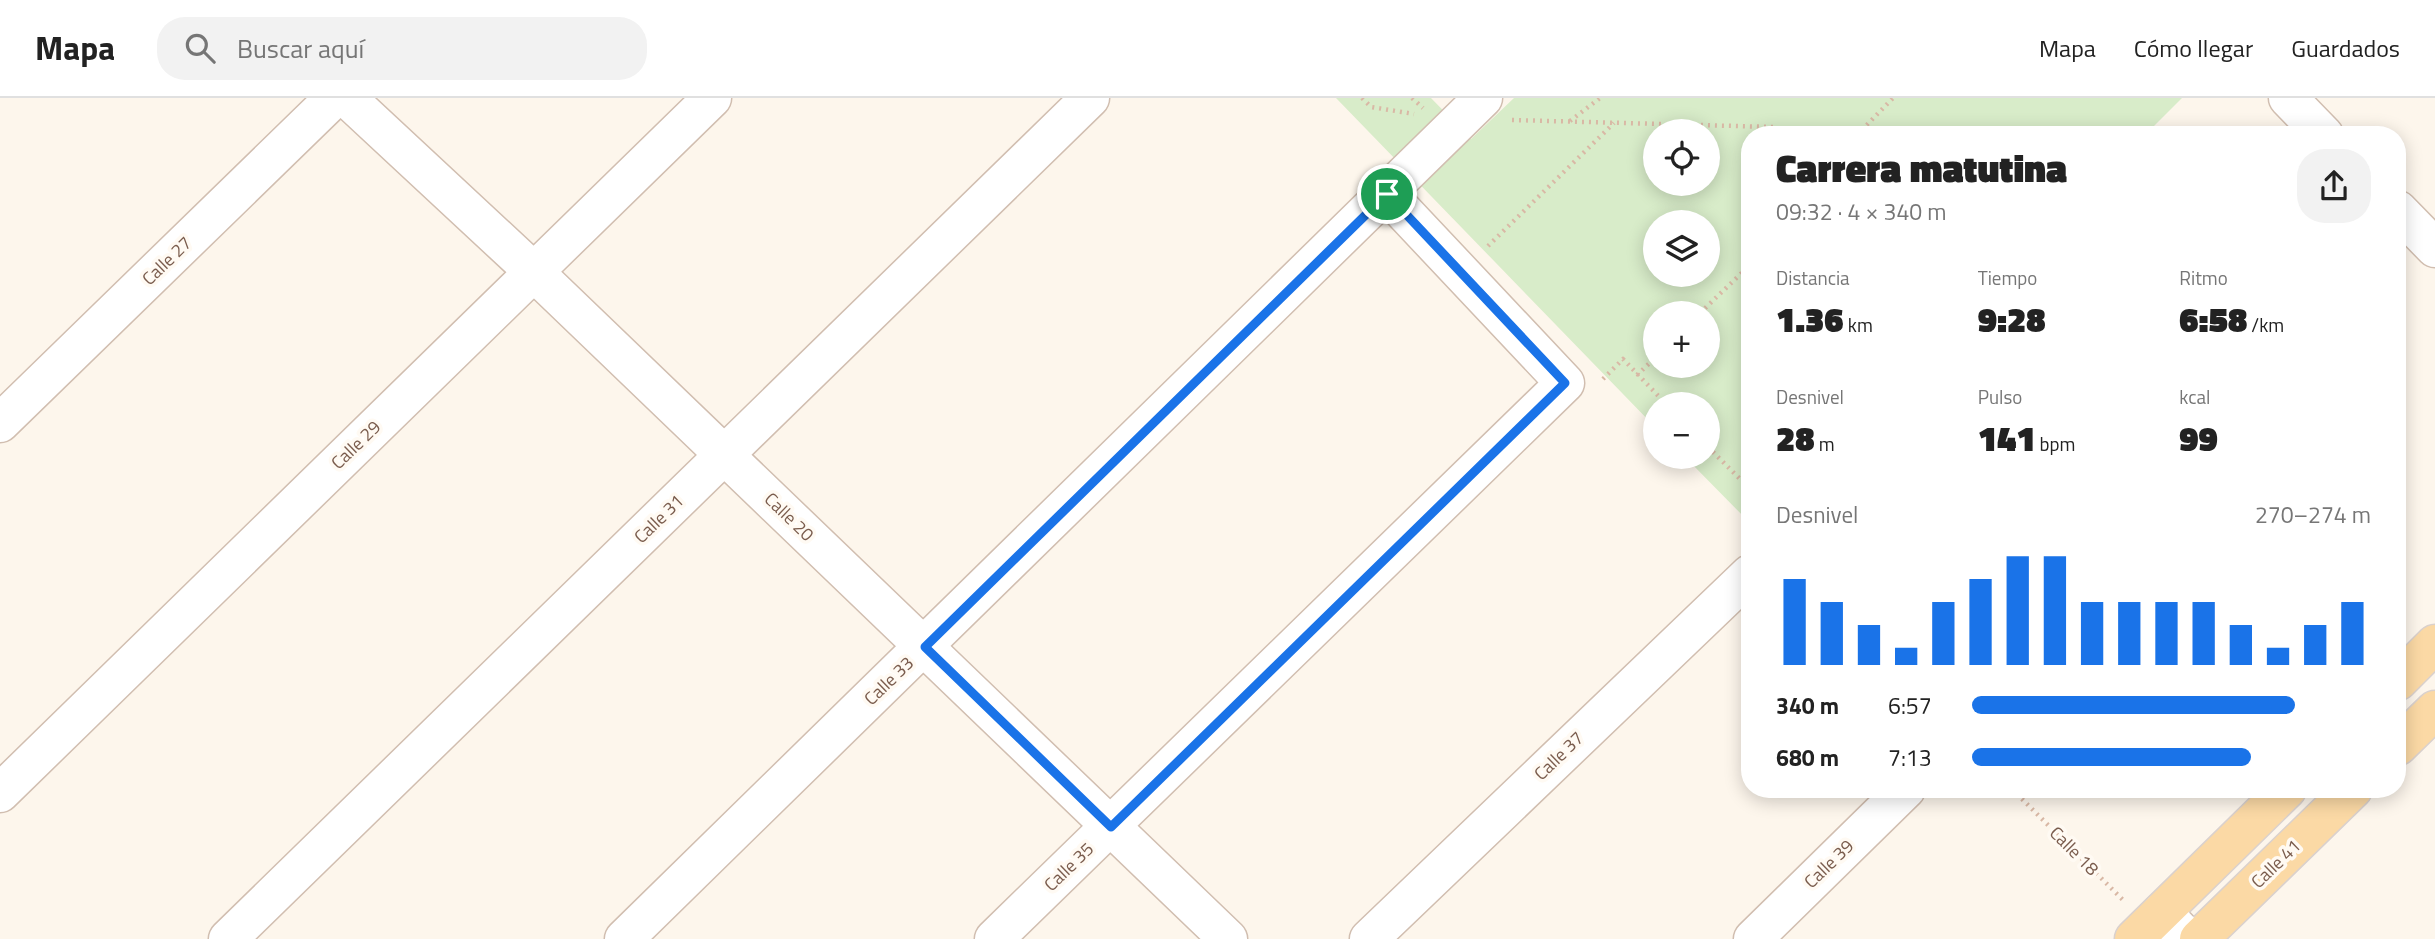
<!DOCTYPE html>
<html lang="es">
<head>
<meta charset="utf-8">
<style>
	:root { --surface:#fff; --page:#f2f2f2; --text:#222; --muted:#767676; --line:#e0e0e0; --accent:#1a73e8 }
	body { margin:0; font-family:"Titillium Web",sans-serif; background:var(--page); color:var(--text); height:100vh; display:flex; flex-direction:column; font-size:26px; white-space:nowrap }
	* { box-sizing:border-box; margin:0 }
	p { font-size:23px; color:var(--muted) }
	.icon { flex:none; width:38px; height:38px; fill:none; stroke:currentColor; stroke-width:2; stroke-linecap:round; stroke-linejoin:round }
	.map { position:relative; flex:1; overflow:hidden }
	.side { position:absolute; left:1741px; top:28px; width:665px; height:672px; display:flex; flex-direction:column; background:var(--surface); border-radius:28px; box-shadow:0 4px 18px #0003 }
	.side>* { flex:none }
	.buttons { position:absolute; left:1643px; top:21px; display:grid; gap:14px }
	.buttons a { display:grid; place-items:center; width:77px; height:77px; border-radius:50%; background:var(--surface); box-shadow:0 4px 18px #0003; font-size:35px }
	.pin { position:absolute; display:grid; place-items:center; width:60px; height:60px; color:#fff; margin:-30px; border:4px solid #fff; border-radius:50%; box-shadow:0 2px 7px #0007 }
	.round { display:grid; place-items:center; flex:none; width:74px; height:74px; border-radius:28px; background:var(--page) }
	.head { display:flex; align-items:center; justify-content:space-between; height:119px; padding:0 35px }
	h1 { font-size:38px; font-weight:800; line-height:52px }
	.metrics { display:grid; grid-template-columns:repeat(3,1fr); gap:10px; height:119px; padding:7px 35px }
	.metrics div { display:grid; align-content:center }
	.metrics b { font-size:35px; font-weight:800 }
	.metrics small { font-size:19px; font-weight:400 }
	.metrics p { font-size:19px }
	.chart { height:196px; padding:14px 35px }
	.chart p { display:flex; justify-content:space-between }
	.chart svg { width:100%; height:126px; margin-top:7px; stroke:var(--accent); stroke-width:6 }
	ul { padding:0 35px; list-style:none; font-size:23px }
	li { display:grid; grid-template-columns:112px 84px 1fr; align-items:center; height:52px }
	li i { height:18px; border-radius:9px; background:var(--accent) }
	header { display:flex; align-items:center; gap:42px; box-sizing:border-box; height:98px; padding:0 35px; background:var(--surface); border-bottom:2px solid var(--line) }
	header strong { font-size:33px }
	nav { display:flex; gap:38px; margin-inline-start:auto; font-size:24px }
	.search { width:490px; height:63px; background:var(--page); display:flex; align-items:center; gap:18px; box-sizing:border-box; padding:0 24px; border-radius:28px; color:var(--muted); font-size:26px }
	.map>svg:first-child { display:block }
	.green { fill:#d8ecc9; fill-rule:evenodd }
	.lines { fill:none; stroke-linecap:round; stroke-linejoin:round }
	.minor-casing { stroke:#d1beb0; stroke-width:41 }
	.major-casing { stroke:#dad1cd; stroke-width:41 }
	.path { stroke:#d9b8a5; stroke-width:4.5; stroke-dasharray:2 5; stroke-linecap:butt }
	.minor { stroke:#fff; stroke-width:38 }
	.major { stroke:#fbd9a5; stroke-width:38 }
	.route-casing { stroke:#fff; stroke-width:14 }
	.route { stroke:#1a73e8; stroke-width:9 }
	.labels { text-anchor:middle; stroke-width:7; stroke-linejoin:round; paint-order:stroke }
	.street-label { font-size:18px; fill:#7a5c4d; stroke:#fffaf3 }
</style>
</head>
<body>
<header>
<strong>Mapa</strong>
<div class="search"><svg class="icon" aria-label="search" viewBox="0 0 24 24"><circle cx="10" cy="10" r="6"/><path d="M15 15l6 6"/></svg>Buscar aquí</div>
<nav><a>Mapa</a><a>Cómo llegar</a><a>Guardados</a></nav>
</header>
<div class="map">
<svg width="2435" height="841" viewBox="0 0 2435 841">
	<rect width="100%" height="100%" fill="#fdf6ec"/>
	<path class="green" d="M1336,0H1431L1471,41L1514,0H2182L2145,37H1750V425L1685,359H1708V306H1656L1655,329ZM1656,33H1708V86H1656ZM1656,124H1708V177H1656ZM1656,215H1708V268H1656Z"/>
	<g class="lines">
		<defs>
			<g id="minor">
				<path d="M347,0L534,174L1228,841"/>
				<path d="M2288,0L2324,37"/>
				<path d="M2398,112L2435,150"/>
				<path d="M0,325L334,0"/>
				<path d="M0,695L712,0"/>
				<path d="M2162,814L2188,841"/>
				<path d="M228,841L1090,0"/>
				<path d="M624,841L1483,0"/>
				<path d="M994,841L1565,285L1387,96"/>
				<path d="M1369,841L1750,476"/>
				<path d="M1753,841L1906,691"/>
			</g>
			<g id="major">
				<path d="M2398,583L2435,546"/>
				<path d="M2398,648L2435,612"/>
				<path d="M2134,841L2287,691"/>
				<path d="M2199,841L2353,691"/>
			</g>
		</defs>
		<use href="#minor" class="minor-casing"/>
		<use href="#major" class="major-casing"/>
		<g class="path">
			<path d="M1362,0L1371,9L1414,16"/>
			<path d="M1412,0L1423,10"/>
			<path d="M1512,22L1773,29L1782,37"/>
			<path d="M1570,23L1600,0"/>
			<path d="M1857,37L1893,0"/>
			<path d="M1488,148L1614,25"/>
			<path d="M1700,215L1750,167"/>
			<path d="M1637,277L1656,259"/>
			<path d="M1603,281L1623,261L1666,306"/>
			<path d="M1708,349L1750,391"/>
			<path d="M2012,691L2123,802"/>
		</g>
		<use href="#minor" class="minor"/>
		<use href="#major" class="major"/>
	</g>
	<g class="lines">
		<defs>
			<path id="route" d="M1387,96L1565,285L1111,729L925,549Z"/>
		</defs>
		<use href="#route" class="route-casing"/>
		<use href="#route" class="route"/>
	</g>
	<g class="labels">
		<g class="street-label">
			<text transform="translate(167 163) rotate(-44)" y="6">Calle 27</text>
			<text transform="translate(356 347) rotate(-44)" y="6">Calle 29</text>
			<text transform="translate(789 419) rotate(44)" y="6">Calle 20</text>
			<text transform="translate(659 421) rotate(-44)" y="6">Calle 31</text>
			<text transform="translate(889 583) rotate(-44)" y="6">Calle 33</text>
			<text transform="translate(1559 658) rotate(-44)" y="6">Calle 37</text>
			<text transform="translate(2074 753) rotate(45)" y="6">Calle 18</text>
			<text transform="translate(1829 766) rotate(-44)" y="6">Calle 39</text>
			<text transform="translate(2276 766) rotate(-44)" y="6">Calle 41</text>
			<text transform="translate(1069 769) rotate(-44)" y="6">Calle 35</text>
		</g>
	</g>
</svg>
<div class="buttons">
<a><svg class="icon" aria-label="locate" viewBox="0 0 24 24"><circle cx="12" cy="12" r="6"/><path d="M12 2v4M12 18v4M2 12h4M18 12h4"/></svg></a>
<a><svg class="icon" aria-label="layers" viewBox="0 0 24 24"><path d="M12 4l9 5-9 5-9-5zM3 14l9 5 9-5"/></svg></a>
<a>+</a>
<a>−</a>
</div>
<div class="pin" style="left:1387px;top:96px;background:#1e9e55"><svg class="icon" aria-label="arrive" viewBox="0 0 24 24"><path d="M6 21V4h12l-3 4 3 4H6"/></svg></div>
<section class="side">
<div class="head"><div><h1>Carrera matutina</h1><p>09:32 · 4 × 340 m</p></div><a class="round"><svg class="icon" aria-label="share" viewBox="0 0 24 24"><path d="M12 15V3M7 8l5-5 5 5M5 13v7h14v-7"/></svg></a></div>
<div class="metrics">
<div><p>Distancia</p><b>1.36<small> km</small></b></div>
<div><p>Tiempo</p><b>9:28</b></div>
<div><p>Ritmo</p><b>6:58<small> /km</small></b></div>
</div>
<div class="metrics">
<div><p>Desnivel</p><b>28<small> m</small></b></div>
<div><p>Pulso</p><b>141<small> bpm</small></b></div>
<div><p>kcal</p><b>99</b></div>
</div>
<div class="chart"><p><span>Desnivel</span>270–274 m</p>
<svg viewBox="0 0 160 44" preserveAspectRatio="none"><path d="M5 44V14M15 44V22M25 44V30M35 44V38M45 44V22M55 44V14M65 44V6M75 44V6M85 44V22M95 44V22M105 44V22M115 44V22M125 44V30M135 44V38M145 44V30M155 44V22"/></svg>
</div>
<ul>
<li><b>340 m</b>6:57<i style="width:81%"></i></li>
<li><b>680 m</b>7:13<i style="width:70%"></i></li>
</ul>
</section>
</div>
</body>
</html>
